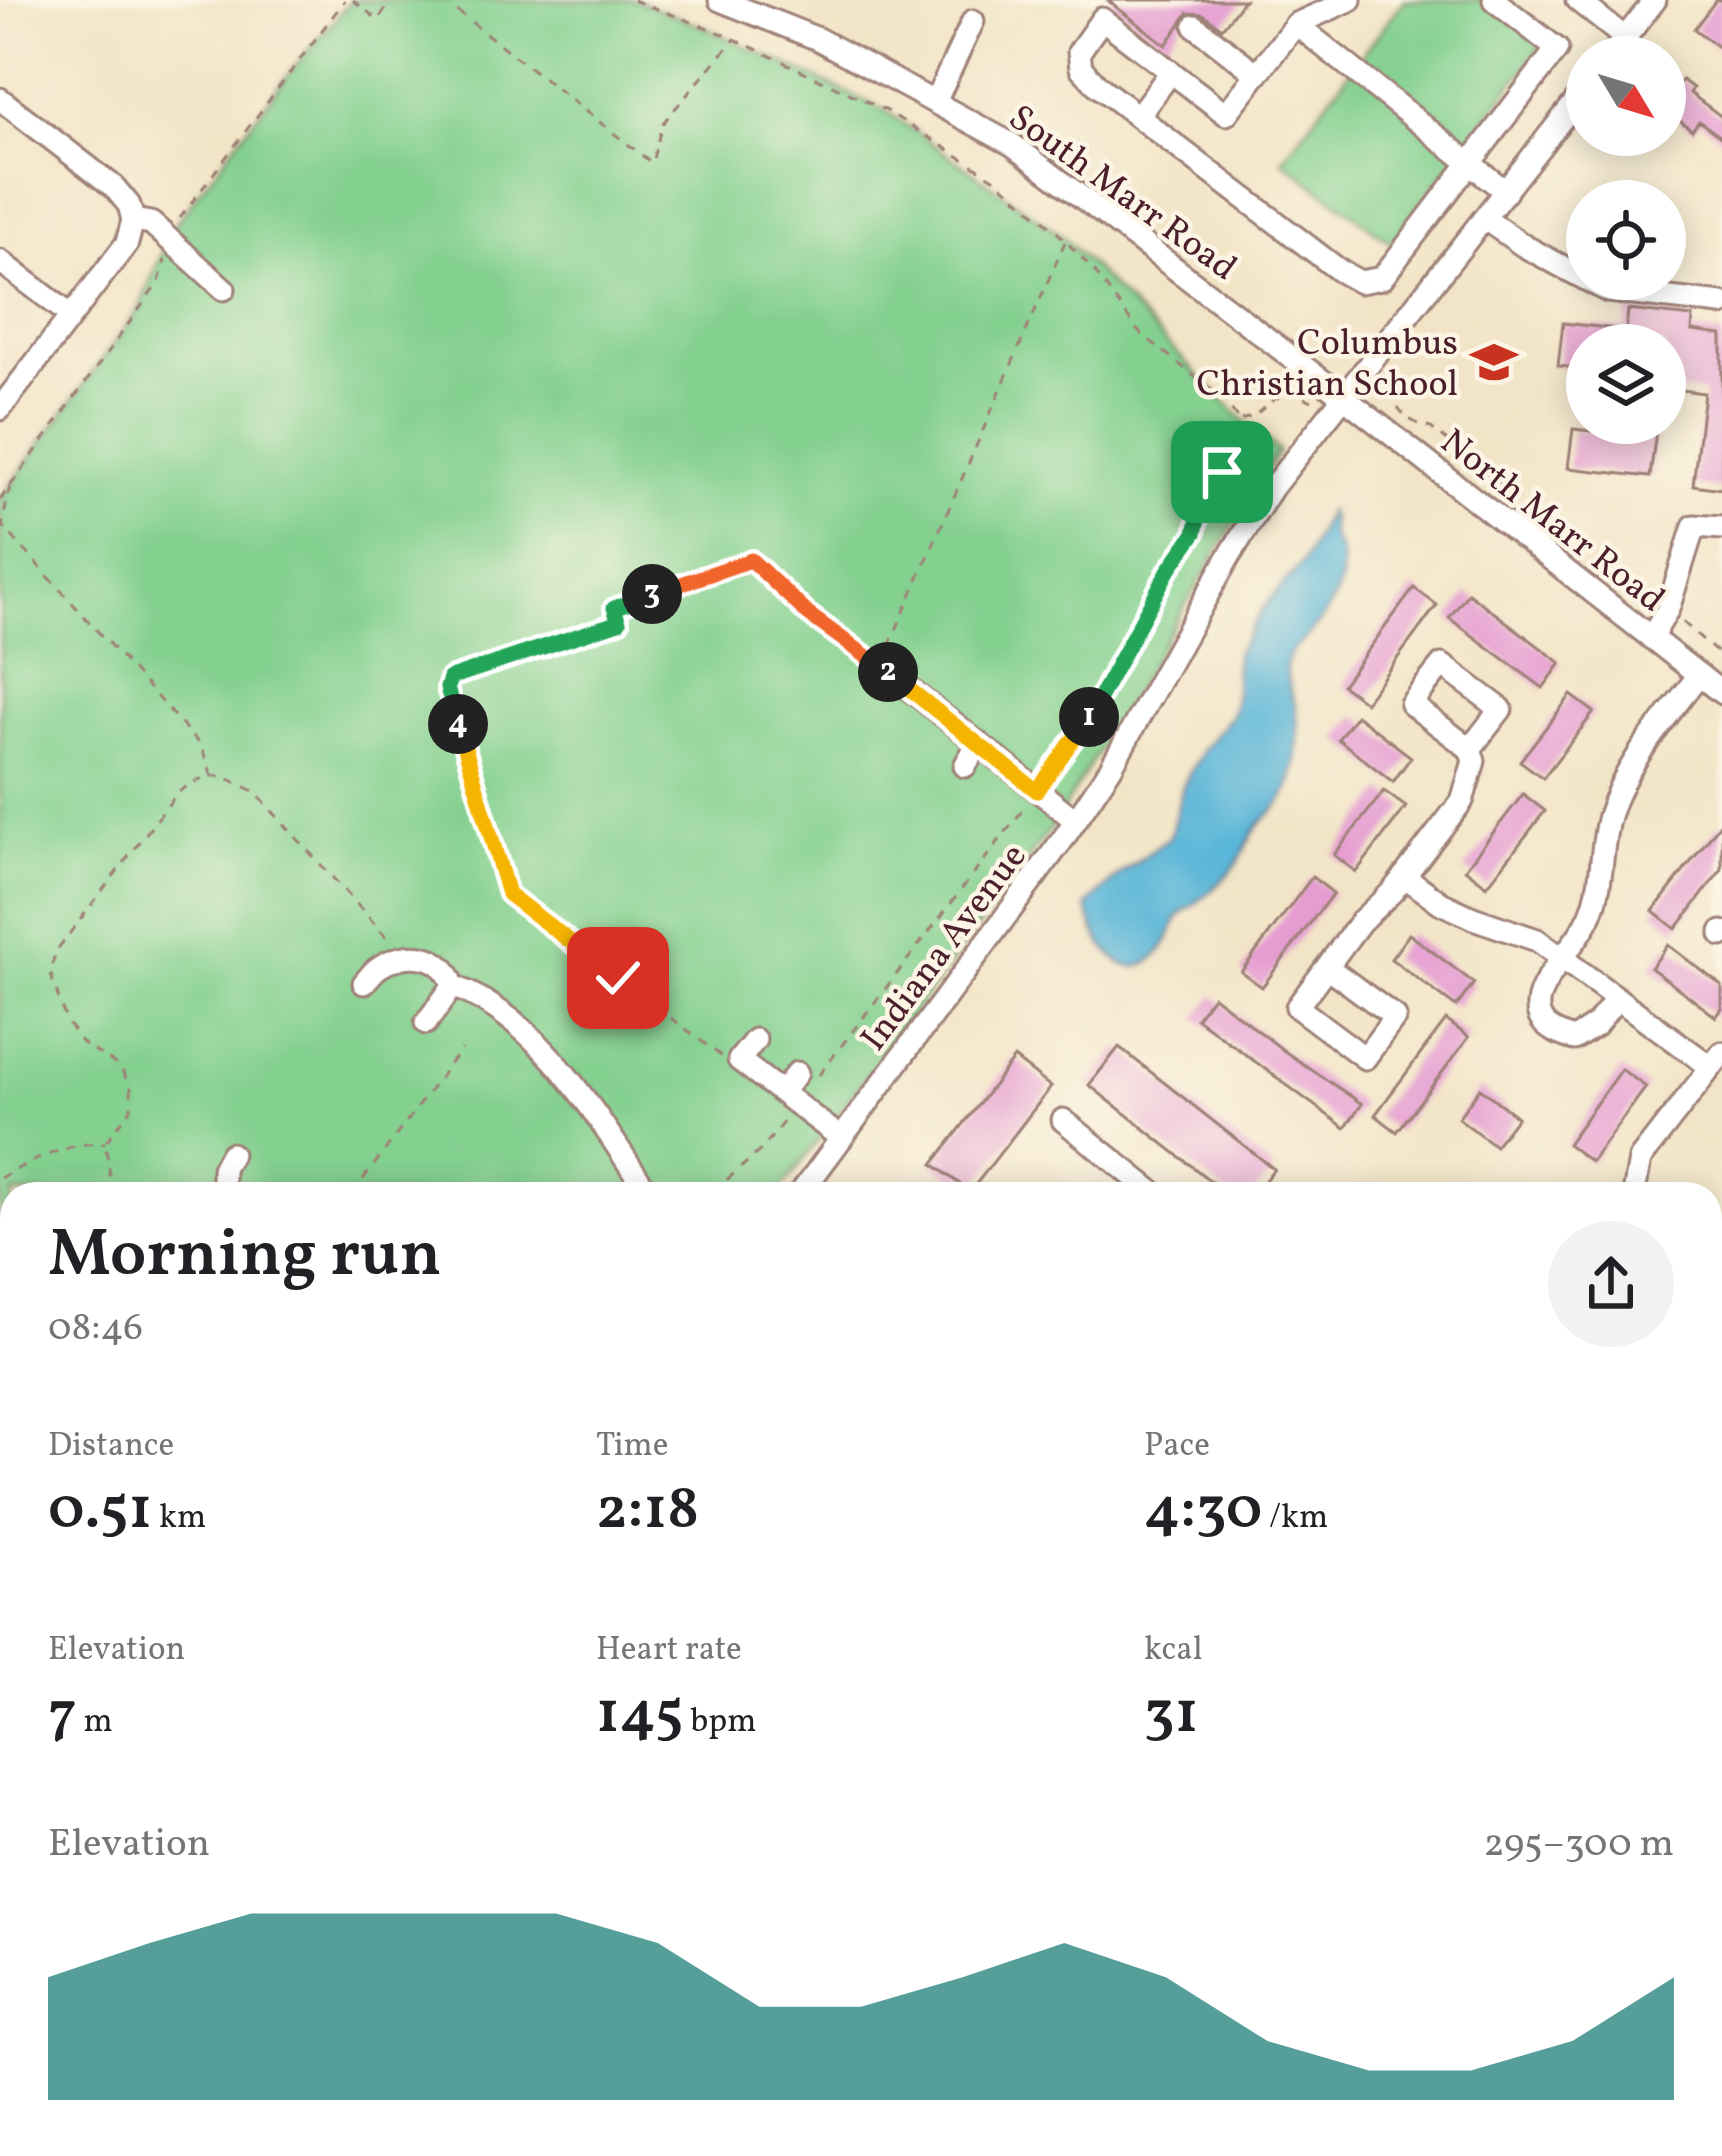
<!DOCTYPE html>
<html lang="en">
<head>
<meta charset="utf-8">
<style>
	:root { --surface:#fff; --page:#f2f2f2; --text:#202124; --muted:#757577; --accent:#0f766e }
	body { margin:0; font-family:Vollkorn,serif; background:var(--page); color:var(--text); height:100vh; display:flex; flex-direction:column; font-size:45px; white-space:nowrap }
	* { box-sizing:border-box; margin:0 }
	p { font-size:39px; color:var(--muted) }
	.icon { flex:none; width:66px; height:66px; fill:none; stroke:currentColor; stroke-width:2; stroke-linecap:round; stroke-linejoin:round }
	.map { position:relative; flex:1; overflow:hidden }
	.details { position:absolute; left:0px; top:1182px; width:1722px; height:975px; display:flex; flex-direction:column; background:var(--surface); border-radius:36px 36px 0 0; box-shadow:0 6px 30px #0003 }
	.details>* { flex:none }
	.needle { width:78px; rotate:128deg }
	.fabs { position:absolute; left:1566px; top:36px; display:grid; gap:24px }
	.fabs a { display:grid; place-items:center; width:120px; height:120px; border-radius:50%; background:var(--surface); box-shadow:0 6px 30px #0003; font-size:60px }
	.pin { position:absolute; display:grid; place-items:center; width:102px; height:102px; color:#fff; margin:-51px; border-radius:24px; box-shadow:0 6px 18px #0006 }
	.km { position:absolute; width:60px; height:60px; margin:-30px; border-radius:50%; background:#222; color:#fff; font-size:33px; line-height:60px; text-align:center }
	.round { display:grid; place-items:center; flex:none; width:126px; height:126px; border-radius:63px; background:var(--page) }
	.headline { display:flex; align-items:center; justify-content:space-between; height:204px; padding:0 48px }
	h1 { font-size:66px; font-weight:600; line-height:90px }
	.figures { display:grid; grid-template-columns:repeat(3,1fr); gap:18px; height:204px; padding:12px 48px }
	.figures div { display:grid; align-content:center }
	.figures b { font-size:60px; font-weight:600 }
	.figures small { font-size:33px; font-weight:400 }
	.figures p { font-size:33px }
	.chart { height:336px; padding:24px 48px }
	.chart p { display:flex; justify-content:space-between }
	.chart svg { width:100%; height:216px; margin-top:12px; fill:var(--accent); opacity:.7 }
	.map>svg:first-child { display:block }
	.green { fill:#83d08f; stroke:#66785d; stroke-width:3 }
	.forest { fill:#6ab27a; stroke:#5a6852; stroke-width:3 }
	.water { fill:#5ab6d8; stroke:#526a82; stroke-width:3 }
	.building { fill:#e59cd1 }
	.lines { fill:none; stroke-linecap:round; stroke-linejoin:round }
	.minor-casing { stroke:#9e8278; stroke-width:27 }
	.path { stroke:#9e8278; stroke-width:3; stroke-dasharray:9 9; stroke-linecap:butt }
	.minor { stroke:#fff; stroke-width:21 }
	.split-1-casing { stroke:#fff; stroke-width:24 }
	.split-2-casing { stroke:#fff; stroke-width:24 }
	.split-3-casing { stroke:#fff; stroke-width:24 }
	.split-4-casing { stroke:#fff; stroke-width:24 }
	.split-5-casing { stroke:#fff; stroke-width:24 }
	.split-1 { stroke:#22a559; stroke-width:15 }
	.split-2 { stroke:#f5b400; stroke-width:15 }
	.split-3 { stroke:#f0652b; stroke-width:15 }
	.split-4 { stroke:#22a559; stroke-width:15 }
	.split-5 { stroke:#f5b400; stroke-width:15 }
	.labels { text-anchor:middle; stroke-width:9; stroke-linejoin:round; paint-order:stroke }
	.street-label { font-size:36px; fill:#4a1f2b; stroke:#fcf5e5 }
	.poi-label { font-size:36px; fill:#4a1f2b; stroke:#fcf5e5; text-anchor:end }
</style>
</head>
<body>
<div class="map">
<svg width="1722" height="2156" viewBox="0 0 1722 2156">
	<rect width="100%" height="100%" fill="#fcf5e5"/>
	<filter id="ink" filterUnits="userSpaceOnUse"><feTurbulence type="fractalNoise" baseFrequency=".00833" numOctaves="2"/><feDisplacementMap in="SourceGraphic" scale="24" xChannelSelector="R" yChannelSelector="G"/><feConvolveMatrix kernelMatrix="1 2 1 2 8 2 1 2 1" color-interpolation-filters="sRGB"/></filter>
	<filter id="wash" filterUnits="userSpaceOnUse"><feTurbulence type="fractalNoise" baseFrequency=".004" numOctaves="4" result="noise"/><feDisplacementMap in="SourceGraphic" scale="48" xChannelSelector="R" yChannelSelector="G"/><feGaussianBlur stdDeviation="2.7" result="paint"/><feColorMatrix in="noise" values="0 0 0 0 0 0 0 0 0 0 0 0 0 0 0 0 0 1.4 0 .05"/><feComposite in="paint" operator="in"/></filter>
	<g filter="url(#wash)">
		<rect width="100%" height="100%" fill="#f2e4c6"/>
		<g class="green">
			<path d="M351,0H636L699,25L885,110L1056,231L1233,410L1278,451L1053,826L778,1194H12V2005L0,1986V500L139,309L172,228L279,86Z"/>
			<path d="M1404,0H1496L1547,39L1391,243L1282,160Z"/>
		</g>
		<path class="forest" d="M0,1975L12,1983V2145H78V2156H0Z"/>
		<path class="water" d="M1328,511C1334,521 1329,526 1332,537C1334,543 1339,547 1340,553C1348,584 1328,614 1308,635C1300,645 1288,651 1286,664C1285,679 1293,694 1296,709C1300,734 1298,766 1288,790C1282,806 1269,813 1259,825C1248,837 1245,853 1236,865C1225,879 1210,892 1196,903C1191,907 1185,910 1181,914C1173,923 1171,937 1164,947C1130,995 1094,944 1087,906L1119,875L1170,837L1183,786L1190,772L1206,746L1231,716L1235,703L1236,653L1264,607L1303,562Z"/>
		<g id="blocks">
			<g class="building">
				<path d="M1107,0H1244L1222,28L1203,14L1188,13L1166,45Z"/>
				<path d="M1716,0H1722V50L1694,29Z"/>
				<path d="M1682,80L1693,88L1690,93L1722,117V138L1699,121L1692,130L1665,109V102Z"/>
				<path d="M1628,310L1693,317L1692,331L1722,335V489L1693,485L1704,393L1665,388V345H1587V369L1558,366L1563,323L1626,330Z"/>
				<path d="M1619,423H1657L1650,477L1568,468L1573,429L1618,434Z"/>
				<path d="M1414,588L1437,605L1365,702L1342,685Z"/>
				<path d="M1468,593L1561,663L1543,688L1449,618Z"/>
				<path d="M1571,695L1594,712L1543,778L1520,761Z"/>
				<path d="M1356,715L1411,757L1393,782L1338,739Z"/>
				<path d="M1384,791L1406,807L1356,872L1334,855Z"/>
				<path d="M1523,794L1545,811L1487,886L1465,869Z"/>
				<path d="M1722,821V869L1676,929L1653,911Z"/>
				<path d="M1312,877L1333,893L1262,987L1241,972Z"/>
				<path d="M1409,934L1474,983L1456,1007L1391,959Z"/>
				<path d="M1668,945L1722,986V1009L1716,1017L1651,968Z"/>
				<path d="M1213,996L1287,1053L1362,1104L1345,1128L1196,1018Z"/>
				<path d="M1446,1020L1469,1037L1397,1132L1375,1115Z"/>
				<path d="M1119,1047L1274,1169L1254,1194H1227L1089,1085Z"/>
				<path d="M1014,1058L1051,1087L970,1192L933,1164Z"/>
				<path d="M1621,1069L1646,1087L1591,1162L1567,1144Z"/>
				<path d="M1480,1088L1517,1117L1495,1146L1458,1118Z"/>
			</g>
		</g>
	</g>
	<g filter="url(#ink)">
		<use href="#blocks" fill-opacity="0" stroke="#9e8278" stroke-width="3"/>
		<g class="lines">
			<defs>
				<g id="minor">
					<path d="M720,0L818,39L1013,145L1345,398L1722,693"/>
					<path d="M1350,0L1296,24L1226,114L1102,19L1079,52L1081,68L1098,86L1340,271L1360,282L1382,278L1557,49L1494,0"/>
					<path d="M1577,0L1625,38"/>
					<path d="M1296,24L1506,192"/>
					<path d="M1195,26L1257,74"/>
					<path d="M1610,57L1655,0"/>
					<path d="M0,99L114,187L129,205L133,220"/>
					<path d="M935,102L973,21"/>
					<path d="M1138,116L1171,72"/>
					<path d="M1485,219L1524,246L1608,291L1722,304"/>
					<path d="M133,220L151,223L224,289"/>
					<path d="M0,261L70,315"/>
					<path d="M0,409L127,243L133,220"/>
					<path d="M1651,638L1668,609L1694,526L1722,528"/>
					<path d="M880,666L978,743"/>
					<path d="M965,766L978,743L1075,820"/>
					<path d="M1404,876L1441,903L1473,918L1537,940L1711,1067"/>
					<path d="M1722,932V935"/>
					<path d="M1327,967L1395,1017L1365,1058L1297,1007L1361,921L1392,892L1462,801L1474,761L1470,749L1501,709L1442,665L1411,704L1470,749"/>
					<path d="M364,983C369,978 372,972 378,968C405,949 444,952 453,986L426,1023"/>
					<path d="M453,986C545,1022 596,1117 649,1194"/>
					<path d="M1617,998L1596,1025L1574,1039C1557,1034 1536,1026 1538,1004C1539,981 1575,945 1586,924C1605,891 1599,851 1609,816C1625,762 1666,719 1699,675"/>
					<path d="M755,1040L739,1060L841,1138"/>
					<path d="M782,1092L797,1073"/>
					<path d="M1063,1120L1155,1194"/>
					<path d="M223,1194V1169L231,1154"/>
					<path d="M800,1194L1063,839L1110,769L1228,558L1272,488L1587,87"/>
					<path d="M1634,1194L1640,1159L1722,1053"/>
					<path d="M1710,1926L1722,1910"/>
					<path d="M1538,2156L1546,2145"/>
				</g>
			</defs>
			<use href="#minor" class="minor-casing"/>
			<g class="path">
				<path d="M353,0L378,20L392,0"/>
				<path d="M443,0L652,163L662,124L735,39"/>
				<path d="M633,0L726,35L885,110L997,180L1056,231L1095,272L1138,331L1224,400L1239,421L1242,435L1238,450L1204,491L1195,533L1168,571L1078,736L1049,775"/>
				<path d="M180,218L345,0"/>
				<path d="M1384,376L1393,383C1390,407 1409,424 1431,428L1548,521L1652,597"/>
				<path d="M1241,420L1254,416L1274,399L1296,393L1312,401"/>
				<path d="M10,486L2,525L201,746L212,776"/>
				<path d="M0,500L159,282L165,260"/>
				<path d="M1683,622L1722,657"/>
				<path d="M889,646L1065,242"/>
				<path d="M721,1056L508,894L447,688L450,678L619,622L614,608L751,560L808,613L866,655"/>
				<path d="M819,1075L1025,807"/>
				<path d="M0,1178C31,1161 69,1142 105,1143"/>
				<path d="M113,1194L105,1143L131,1109V1088L120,1067L82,1043L66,1021L50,972L56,951L178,792C215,769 216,773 254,791L391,942"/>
				<path d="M352,1194L461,1049"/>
				<path d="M716,1194L722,1184L762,1149L784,1121"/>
				<path d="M0,1622L12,1613"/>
				<path d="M1711,1891L1722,1877"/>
				<path d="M0,1986L12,2005"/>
				<path d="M1360,2145L1374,2156"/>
			</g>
			<use href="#minor" class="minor"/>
		</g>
	</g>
	<g class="lines" filter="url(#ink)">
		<defs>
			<path id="split-1" d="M1089,717L1168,571L1195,533L1204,491L1222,472"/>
			<path id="split-2" d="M888,672L1037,791L1089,717"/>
			<path id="split-3" d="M652,594L751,560L808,614L888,672"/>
			<path id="split-4" d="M458,724L447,688L450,678L619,622L614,608L652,594"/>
			<path id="split-5" d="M458,724L508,894L618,978"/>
		</defs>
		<use href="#split-1" class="split-1-casing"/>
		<use href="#split-2" class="split-2-casing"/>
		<use href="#split-3" class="split-3-casing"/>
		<use href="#split-4" class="split-4-casing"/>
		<use href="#split-5" class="split-5-casing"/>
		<use href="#split-1" class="split-1"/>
		<use href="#split-2" class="split-2"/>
		<use href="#split-3" class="split-3"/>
		<use href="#split-4" class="split-4"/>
		<use href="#split-5" class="split-5"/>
	</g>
	<defs>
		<symbol id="school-bare" viewBox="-9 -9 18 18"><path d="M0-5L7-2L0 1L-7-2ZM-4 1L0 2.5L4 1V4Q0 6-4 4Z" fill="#c8321e" stroke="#fcf5e5" stroke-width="2.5" paint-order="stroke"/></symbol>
	</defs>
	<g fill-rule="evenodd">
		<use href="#school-bare" x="1461" y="329" width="66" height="66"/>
	</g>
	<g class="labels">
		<g class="street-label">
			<text transform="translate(1124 191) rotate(36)" y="13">South Marr Road</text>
			<text transform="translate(1554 519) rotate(38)" y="13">North Marr Road</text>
			<text transform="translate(942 946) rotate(-53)" y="13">Indiana Avenue</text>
		</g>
		<g class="poi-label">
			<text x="1458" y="354">Columbus<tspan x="1458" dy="41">Christian School</tspan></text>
		</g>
	</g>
</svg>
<div class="fabs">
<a><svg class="needle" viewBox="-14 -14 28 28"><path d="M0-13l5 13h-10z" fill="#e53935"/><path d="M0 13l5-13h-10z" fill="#757577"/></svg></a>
<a><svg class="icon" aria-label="locate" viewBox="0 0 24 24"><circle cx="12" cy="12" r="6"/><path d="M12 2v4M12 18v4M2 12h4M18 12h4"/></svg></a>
<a><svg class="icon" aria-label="layers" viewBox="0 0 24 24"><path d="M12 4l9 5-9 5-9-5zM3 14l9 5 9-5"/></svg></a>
</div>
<div class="pin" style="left:1222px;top:472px;background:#1e9e55"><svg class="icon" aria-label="arrive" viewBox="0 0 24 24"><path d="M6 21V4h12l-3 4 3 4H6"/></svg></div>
<div class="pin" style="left:618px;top:978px;background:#d93025"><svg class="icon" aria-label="check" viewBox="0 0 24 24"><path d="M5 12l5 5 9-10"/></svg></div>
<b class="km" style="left:1089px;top:717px">1</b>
<b class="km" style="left:888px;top:672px">2</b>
<b class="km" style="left:652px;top:594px">3</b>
<b class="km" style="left:458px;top:724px">4</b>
<section class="details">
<div class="headline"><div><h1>Morning run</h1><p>08:46</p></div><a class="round"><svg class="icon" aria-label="share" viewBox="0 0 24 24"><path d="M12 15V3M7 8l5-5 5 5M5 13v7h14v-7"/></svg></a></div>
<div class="figures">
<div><p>Distance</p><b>0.51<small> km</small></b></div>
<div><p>Time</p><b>2:18</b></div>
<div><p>Pace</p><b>4:30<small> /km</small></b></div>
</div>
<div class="figures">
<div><p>Elevation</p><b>7<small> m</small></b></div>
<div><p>Heart rate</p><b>145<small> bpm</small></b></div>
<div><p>kcal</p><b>31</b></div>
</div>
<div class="chart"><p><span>Elevation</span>295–300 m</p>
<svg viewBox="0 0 160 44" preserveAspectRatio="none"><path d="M0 44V19L10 12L20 6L30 6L40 6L50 6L60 12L70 25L80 25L90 19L100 12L110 19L120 32L130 38L140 38L150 32L160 19V44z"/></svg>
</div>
</section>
</div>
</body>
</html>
